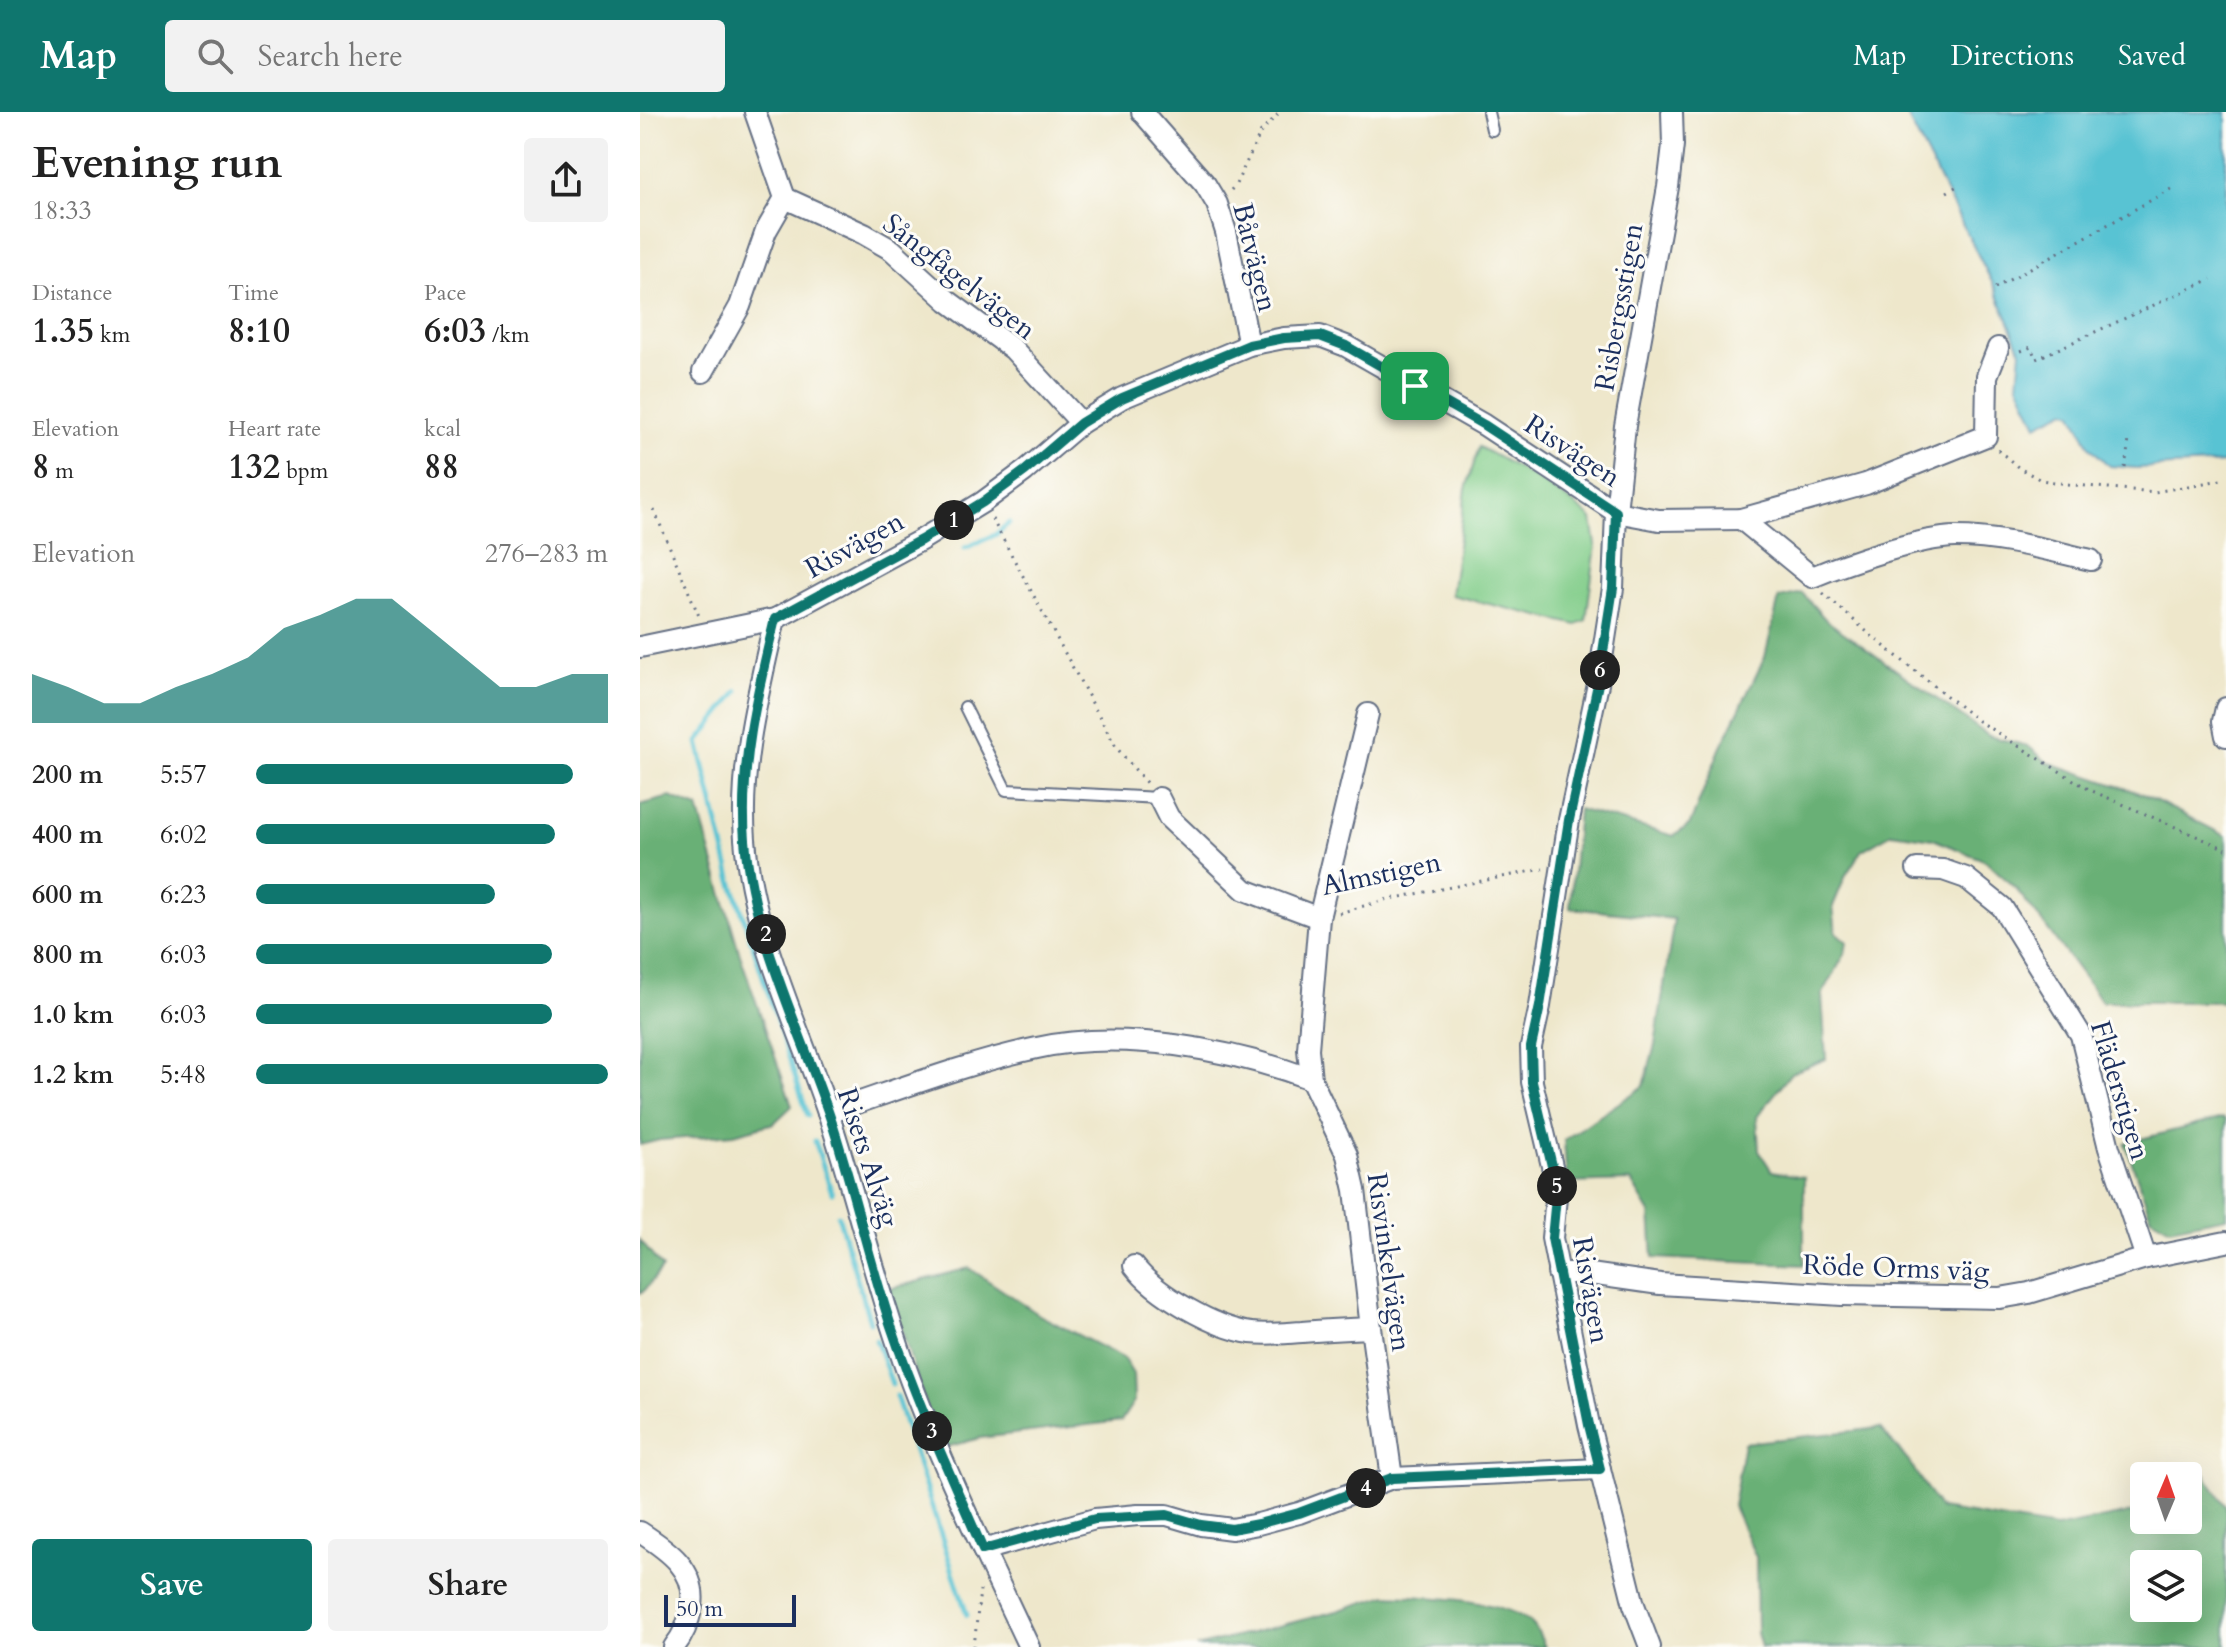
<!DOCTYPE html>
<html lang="en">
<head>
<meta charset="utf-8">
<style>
	:root { --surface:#fff; --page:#f2f2f2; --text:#222; --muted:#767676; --accent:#0f766e }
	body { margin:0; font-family:Cardo,serif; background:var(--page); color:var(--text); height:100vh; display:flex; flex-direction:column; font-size:30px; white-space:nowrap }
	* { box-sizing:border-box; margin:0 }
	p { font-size:26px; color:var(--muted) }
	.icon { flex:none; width:44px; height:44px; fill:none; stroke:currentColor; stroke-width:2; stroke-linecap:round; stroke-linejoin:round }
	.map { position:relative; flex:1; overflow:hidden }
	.sheet { display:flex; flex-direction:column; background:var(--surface); width:640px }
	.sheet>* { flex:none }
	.needle { width:52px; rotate:2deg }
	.buttons { position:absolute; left:1490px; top:1350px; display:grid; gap:16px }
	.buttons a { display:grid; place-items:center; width:72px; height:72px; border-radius:8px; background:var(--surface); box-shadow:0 8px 32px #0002; font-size:40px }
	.scale { position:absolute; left:24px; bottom:20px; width:132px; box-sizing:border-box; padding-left:8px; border:4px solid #1b2f5e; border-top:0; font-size:22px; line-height:28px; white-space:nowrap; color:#1b2f5e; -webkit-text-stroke:6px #fdfcf7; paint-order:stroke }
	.pin { position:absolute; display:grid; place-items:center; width:68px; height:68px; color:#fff; margin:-34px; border-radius:16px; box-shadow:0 4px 12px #0006 }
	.km { position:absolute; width:40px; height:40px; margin:-20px; border-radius:50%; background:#222; color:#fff; font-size:22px; line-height:40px; text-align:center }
	.round { display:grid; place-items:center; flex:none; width:84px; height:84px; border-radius:8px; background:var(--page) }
	.summary { display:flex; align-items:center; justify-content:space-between; height:136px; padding:0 32px }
	h1 { font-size:44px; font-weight:700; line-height:60px }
	.stats { display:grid; grid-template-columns:repeat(3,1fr); gap:12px; height:136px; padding:8px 32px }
	.stats div { display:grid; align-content:center }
	.stats b { font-size:34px; font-weight:700 }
	.stats small { font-size:22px; font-weight:400 }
	.stats p { font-size:22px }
	.chart { height:224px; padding:16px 32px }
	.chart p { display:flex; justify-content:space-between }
	.chart svg { width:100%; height:144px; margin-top:8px; fill:var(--accent); opacity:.7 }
	.cta { display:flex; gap:16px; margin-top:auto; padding:16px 32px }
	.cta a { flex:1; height:92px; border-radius:8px; background:var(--accent); color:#fff; font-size:32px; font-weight:700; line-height:92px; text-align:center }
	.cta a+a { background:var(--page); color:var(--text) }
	ul { padding:0 32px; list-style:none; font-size:26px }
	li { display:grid; grid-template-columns:128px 96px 1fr; align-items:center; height:60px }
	li i { height:20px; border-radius:10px; background:var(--accent) }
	header { display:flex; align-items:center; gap:48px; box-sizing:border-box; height:112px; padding:0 40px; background:var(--accent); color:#fff }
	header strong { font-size:38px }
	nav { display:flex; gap:44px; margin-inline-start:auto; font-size:28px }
	.search { width:560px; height:72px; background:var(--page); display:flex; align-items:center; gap:20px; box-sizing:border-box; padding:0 28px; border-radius:8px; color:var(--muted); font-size:30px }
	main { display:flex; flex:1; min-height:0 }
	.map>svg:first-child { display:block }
	.green { fill:#82cd8a; stroke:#4e7e74; stroke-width:2 }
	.forest { fill:#69b076; stroke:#42706a; stroke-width:2; fill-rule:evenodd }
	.water { fill:#58c3d3; stroke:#3a7998; stroke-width:2 }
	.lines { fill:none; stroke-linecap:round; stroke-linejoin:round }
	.stream { stroke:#58c3d3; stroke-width:5 }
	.lane-casing { stroke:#656f84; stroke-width:14 }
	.street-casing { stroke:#656f84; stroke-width:24 }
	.path { stroke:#656f84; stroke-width:3; stroke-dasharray:2 6; stroke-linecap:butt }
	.lane { stroke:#fff; stroke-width:10 }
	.street { stroke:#fff; stroke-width:20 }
	.route-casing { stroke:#fff; stroke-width:16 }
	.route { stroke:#0f766e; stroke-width:10 }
	.labels { text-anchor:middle; stroke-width:6; stroke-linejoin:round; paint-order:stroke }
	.street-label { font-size:28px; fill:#1b2f5e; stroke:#fdfcf7 }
</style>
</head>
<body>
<header>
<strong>Map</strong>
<div class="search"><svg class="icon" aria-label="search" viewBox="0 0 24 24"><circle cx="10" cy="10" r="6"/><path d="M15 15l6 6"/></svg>Search here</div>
<nav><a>Map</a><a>Directions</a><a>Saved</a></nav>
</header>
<main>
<section class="sheet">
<div class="summary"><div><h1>Evening run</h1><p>18:33</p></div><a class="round"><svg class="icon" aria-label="share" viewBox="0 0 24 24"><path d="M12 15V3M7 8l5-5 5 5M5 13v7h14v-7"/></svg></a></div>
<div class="stats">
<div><p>Distance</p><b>1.35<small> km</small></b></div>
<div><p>Time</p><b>8:10</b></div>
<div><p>Pace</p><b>6:03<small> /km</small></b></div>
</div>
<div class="stats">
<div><p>Elevation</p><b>8<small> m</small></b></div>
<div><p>Heart rate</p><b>132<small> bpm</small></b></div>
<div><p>kcal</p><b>88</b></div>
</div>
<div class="chart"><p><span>Elevation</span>276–283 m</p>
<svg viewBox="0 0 160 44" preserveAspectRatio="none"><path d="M0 44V29L10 33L20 38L30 38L40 33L50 29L60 24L70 15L80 11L90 6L100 6L110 15L120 24L130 33L140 33L150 29L160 29V44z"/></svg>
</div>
<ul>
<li><b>200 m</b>5:57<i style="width:90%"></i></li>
<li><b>400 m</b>6:02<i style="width:85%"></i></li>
<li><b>600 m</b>6:23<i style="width:68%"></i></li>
<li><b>800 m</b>6:03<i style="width:84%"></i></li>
<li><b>1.0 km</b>6:03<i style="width:84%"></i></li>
<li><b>1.2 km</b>5:48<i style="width:100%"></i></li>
</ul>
<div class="cta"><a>Save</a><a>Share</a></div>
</section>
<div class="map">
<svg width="1586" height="1535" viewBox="0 0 1586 1535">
	<rect width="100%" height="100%" fill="#fdfcf7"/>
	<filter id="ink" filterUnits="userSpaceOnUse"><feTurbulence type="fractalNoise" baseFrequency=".0125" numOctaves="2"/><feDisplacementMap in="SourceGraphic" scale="16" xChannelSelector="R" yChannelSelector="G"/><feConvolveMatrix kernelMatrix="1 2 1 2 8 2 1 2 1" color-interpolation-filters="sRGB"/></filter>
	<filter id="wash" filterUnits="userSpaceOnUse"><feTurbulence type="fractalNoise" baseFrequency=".006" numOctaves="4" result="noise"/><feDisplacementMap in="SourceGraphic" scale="32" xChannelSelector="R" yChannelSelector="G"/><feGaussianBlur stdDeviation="1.8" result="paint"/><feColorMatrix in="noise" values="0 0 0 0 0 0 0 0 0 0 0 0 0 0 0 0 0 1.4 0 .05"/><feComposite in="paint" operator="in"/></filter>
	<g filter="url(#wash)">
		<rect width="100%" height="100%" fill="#eee7cb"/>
		<path class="green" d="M839,335C878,356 919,377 952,407L956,433L946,508L937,513L811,483L826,377Z"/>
		<g class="forest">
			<path d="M1162,481L1186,508L1349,624L1388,634L1407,650L1505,683L1586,724V890H1462L1404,812L1376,777L1346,749L1293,727L1252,721L1221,739L1206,763L1193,794L1196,820L1207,830L1205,842L1182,883L1186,947L1151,961L1117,1005L1119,1039L1132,1059L1164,1065V1153L1013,1146L1010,1101L991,1069L927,1071L924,1028L1004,974L1015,933L1034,807L930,796L938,697L1034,724L1050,712L1080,637L1125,545L1139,486Z"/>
			<path d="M30,685L58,696L100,843L152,994L134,1011L94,1022L20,1028L0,1033V693Z"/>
			<path d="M1583,1006L1586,1008V1105L1530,1116L1511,1105L1485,1031Z"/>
			<path d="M0,1128L22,1156L4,1179L0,1181Z"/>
			<path d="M329,1156L401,1204L483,1246L493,1262L494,1289L481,1309L340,1326L299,1337L249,1177Z"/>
			<path d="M1240,1316L1269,1350L1300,1397L1416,1416L1504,1398V1408H1548V1371L1564,1361L1586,1395V1535H1121L1117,1521L1116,1445L1093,1394L1104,1331ZM1504,1452H1548V1496H1504Z"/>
			<path d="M747,1483C784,1485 866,1486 893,1513C898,1518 902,1529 905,1535H556L697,1499Z"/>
		</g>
		<path class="water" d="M1265,0H1586V351L1497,356L1469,354L1450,335L1433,301L1426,298L1397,313L1378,272L1381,239L1355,176Z"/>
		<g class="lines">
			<g class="stream">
				<path d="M325,436L355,423L369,411"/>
				<path d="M98,579L58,630L91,766L168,1004"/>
				<path d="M175,1029L192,1081"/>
				<path d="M198,1103L230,1210"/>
				<path d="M236,1228L252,1272"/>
				<path d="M256,1284L327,1503"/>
			</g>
		</g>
	</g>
	<g filter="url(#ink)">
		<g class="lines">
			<defs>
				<g id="lane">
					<path d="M848,0L852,18"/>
					<path d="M325,595L366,678L519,686"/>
				</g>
				<g id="street">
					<path d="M115,0L145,86"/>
					<path d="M502,0L565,72L577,92L586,120L609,233"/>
					<path d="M1032,0L1033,33L1028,75L985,314L976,400L1019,408L1101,407L1226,372L1346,324L1347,264L1358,236"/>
					<path d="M63,260L100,194L126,119L145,86L224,122L252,138L308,189L373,237L441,311"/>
					<path d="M1101,407L1172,465C1206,451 1281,425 1316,425C1362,425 1407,438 1451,448"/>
					<path d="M135,507C119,578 99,654 105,727C112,823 162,920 191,1010C219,1096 239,1185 271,1270C305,1360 348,1448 389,1535"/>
					<path d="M0,535L135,507L281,428L343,390L385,359L441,311L482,286L609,233L644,226L680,224L706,234L844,313L976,400L973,476L958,572L929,708L900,894L891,935L892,970L917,1075L912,1126L949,1313L994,1493L1010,1535"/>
					<path d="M1586,596L1583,609L1586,624"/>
					<path d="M519,686L529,706L605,778L679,806"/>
					<path d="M1277,757L1303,758L1326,766L1362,795L1441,923L1469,1036L1506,1146"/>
					<path d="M671,967L668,937L679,806L728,602"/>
					<path d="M188,1001C257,978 326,951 397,936C483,917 590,937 671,967L707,1043L715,1078L731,1216L752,1366"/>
					<path d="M494,1154C516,1183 575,1216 611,1221C628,1223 645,1221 662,1220C685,1218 708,1217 731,1216"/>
					<path d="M918,1161H943L1020,1172L1202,1183L1360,1186L1389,1181L1506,1146L1586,1130"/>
					<path d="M0,1420C28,1438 57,1458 52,1494C49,1509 44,1523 34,1535"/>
					<path d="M343,1438L455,1407L498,1403H527L561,1413L592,1417L618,1412L659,1401L752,1366L960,1357"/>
				</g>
			</defs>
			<use href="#lane" class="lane-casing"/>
			<use href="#street" class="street-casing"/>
			<g class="path">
				<path d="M591,78L596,72L621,20L640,0"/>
				<path d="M1307,80L1319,73"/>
				<path d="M1355,176L1531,77"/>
				<path d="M1381,239L1391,235L1396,247L1571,167"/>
				<path d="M1358,338L1379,356L1401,368L1434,373L1515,380L1586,367"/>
				<path d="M1485,356L1489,328"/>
				<path d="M14,398L59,504"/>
				<path d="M352,407L476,635L508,673"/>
				<path d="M1183,481L1234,526L1338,609L1450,678L1586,737"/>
				<path d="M699,801L745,788L903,757"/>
				<path d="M334,1535L340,1478"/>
			</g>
			<use href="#lane" class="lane"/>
			<use href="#street" class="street"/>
		</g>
	</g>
	<g class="lines" filter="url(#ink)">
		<defs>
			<path id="route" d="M680,224L706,234L844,313L976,400L973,476L958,572L929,708L900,894L891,935L892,970L917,1075L912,1126L949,1313L960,1357L752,1366L659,1401L618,1412L592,1417L561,1413L527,1403L455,1407L343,1438C311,1364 277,1291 251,1214C228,1145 213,1074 190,1005C160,917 112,821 105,728C99,654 118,578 135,507L281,428L343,390L385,359L441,311L482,286L609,233L644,226Z"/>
		</defs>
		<use href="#route" class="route-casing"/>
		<use href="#route" class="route"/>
	</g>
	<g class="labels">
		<g class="street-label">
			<text transform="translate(616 145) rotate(76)" y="10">Båtvägen</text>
			<text transform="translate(320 164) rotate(38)" y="10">Sångfågelvägen</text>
			<text transform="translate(978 195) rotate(-80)" y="10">Risbergsstigen</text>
			<text transform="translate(933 338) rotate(33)" y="10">Risvägen</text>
			<text transform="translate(214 432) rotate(-29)" y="10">Risvägen</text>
			<text transform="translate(741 761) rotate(-12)" y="10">Almstigen</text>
			<text transform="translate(1481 978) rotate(73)" y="10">Fläderstigen</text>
			<text transform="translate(229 1045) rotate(72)" y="10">Risets Alväg</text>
			<text transform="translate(750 1150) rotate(82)" y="10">Risvinkelvägen</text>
			<text transform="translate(1256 1155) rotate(2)" y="10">Röde Orms väg</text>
			<text transform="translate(952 1178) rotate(80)" y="10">Risvägen</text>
		</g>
	</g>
</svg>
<div class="buttons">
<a><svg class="needle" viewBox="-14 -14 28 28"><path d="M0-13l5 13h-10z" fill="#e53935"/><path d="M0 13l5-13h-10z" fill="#767676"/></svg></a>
<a><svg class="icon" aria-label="layers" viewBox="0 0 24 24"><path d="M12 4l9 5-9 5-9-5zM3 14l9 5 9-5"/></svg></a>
</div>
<div class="scale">50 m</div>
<div class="pin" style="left:775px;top:274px;background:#1e9e55"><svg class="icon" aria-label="arrive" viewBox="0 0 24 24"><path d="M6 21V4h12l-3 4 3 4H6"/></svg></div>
<b class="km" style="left:314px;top:408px">1</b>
<b class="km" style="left:126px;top:822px">2</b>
<b class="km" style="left:292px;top:1319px">3</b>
<b class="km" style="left:726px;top:1376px">4</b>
<b class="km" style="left:917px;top:1074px">5</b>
<b class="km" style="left:960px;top:558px">6</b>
</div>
</main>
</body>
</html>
